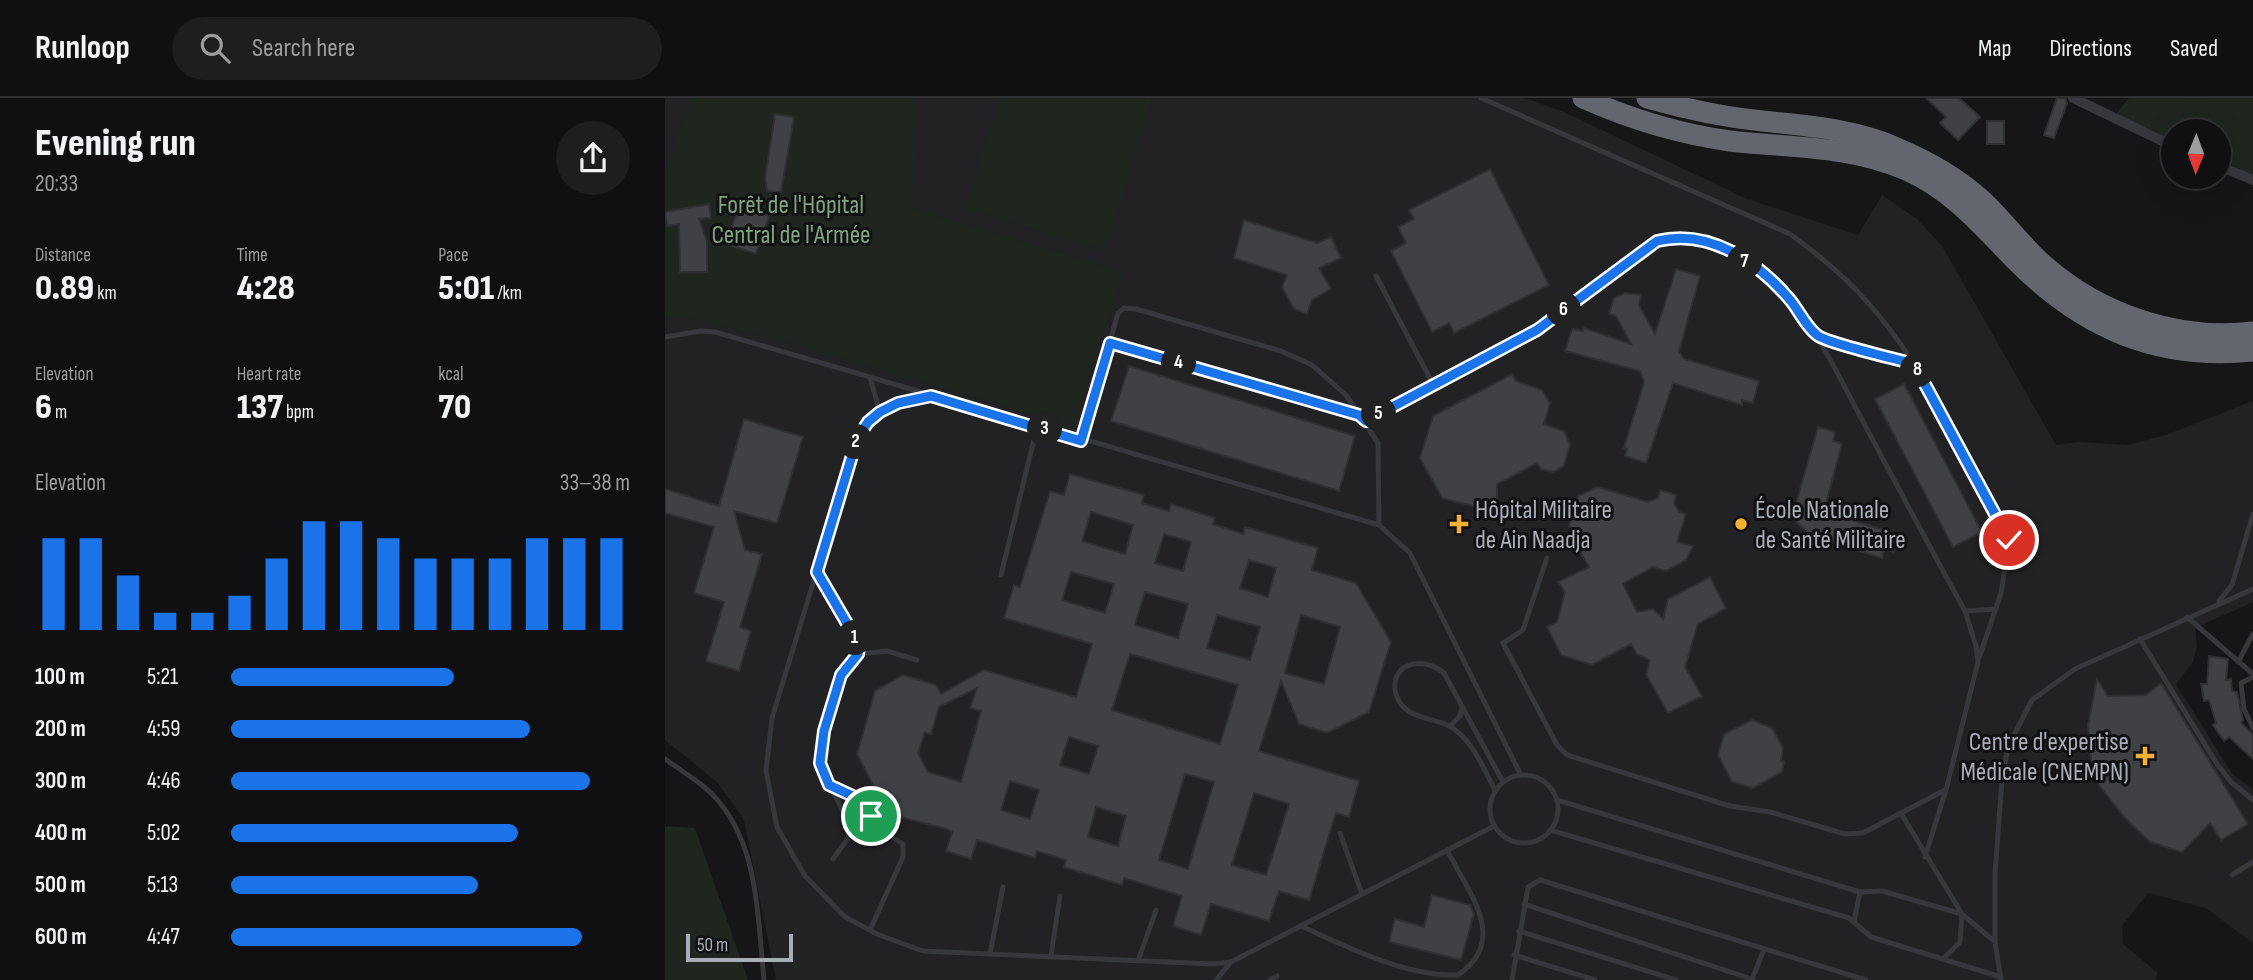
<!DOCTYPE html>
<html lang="en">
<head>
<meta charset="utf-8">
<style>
	:root { --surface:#101012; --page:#1e1e20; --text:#f1f3f6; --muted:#9c9d9f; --line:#303032; --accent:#1a73e8 }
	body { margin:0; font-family:"Sofia Sans Condensed",sans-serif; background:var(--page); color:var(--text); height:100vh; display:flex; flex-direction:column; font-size:26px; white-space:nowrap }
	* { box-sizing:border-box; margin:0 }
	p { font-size:23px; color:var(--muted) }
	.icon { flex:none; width:38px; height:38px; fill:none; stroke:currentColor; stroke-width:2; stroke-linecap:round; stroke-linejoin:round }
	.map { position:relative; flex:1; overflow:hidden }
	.details { display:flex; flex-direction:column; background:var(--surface); width:665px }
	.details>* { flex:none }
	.needle { width:46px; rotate:181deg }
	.buttons { position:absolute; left:1496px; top:21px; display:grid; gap:14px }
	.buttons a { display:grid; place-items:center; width:70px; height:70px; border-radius:50%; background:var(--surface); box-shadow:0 7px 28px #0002,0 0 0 2px var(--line); font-size:35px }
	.scale { position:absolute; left:21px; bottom:18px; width:107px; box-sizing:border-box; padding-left:7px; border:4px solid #a8adb8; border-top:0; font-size:19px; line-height:24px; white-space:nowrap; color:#a8adb8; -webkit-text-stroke:5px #111113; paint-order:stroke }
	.pin { position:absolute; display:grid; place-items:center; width:60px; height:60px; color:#fff; margin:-30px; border:4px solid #fff; border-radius:50%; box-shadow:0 2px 7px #0007 }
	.km { position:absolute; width:35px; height:35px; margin:-18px; border-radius:50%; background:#222; color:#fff; font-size:19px; line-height:35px; text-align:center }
	.round { display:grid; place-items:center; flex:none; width:74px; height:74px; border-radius:37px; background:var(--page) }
	.overview { display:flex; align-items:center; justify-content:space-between; height:119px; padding:0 35px }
	h1 { font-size:38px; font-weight:800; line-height:52px }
	.stats { display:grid; grid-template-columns:repeat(3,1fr); gap:10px; height:119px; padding:7px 35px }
	.stats div { display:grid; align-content:center }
	.stats b { font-size:35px; font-weight:800 }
	.stats small { font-size:19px; font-weight:400 }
	.stats p { font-size:19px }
	.chart { height:196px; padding:14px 35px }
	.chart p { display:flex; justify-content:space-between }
	.chart svg { width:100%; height:126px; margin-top:7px; stroke:var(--accent); stroke-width:6 }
	ul { padding:0 35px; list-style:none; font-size:23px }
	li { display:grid; grid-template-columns:112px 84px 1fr; align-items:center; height:52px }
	li i { height:18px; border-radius:9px; background:var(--accent) }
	header { display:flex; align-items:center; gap:42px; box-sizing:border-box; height:98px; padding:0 35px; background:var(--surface); border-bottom:2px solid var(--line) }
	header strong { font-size:33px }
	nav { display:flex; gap:38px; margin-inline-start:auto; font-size:24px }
	.search { width:490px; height:63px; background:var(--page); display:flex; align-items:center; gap:18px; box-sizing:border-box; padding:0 24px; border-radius:38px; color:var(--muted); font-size:26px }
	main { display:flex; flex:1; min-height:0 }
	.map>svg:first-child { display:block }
	.built { fill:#222225 }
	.green { fill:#1e261f }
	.building { fill:#404145; stroke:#303034; stroke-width:2; fill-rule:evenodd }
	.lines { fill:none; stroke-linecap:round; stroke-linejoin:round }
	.lane { stroke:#37383d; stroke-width:5 }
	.street { stroke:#37383d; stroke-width:10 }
	.highway { stroke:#63666e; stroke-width:21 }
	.route-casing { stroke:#fff; stroke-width:14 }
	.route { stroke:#1a73e8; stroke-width:9 }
	.poi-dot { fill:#f2b134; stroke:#111113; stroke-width:2.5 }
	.labels { text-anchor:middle; stroke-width:6; stroke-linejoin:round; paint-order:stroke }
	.park-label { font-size:26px; fill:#7fa381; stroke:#111113 }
	.poi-label { font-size:26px; fill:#a8adb8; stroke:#111113; text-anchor:start }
</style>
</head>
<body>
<header>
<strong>Runloop</strong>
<div class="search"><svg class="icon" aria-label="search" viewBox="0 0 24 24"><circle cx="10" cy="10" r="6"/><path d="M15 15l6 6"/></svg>Search here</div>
<nav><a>Map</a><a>Directions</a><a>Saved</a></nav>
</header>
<main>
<section class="details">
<div class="overview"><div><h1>Evening run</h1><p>20:33</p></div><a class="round"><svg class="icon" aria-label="share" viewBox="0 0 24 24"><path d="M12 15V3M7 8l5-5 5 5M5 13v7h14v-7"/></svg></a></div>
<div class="stats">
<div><p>Distance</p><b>0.89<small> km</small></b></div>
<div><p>Time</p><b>4:28</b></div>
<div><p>Pace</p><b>5:01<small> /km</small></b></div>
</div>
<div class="stats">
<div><p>Elevation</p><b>6<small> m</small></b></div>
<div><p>Heart rate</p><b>137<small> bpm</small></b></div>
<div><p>kcal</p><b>70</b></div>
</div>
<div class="chart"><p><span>Elevation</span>33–38 m</p>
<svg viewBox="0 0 160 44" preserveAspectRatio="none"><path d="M5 44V12M15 44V12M25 44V25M35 44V38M45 44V38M55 44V32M65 44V19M75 44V6M85 44V6M95 44V12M105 44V19M115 44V19M125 44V19M135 44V12M145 44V12M155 44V12"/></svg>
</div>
<ul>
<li><b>100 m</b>5:21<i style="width:56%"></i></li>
<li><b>200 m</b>4:59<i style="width:75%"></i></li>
<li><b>300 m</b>4:46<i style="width:90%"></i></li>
<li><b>400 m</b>5:02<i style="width:72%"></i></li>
<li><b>500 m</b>5:13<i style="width:62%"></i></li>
<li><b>600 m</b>4:47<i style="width:88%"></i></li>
</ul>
</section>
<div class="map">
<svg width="1588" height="882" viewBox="0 0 1588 882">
	<rect width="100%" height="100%" fill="#161618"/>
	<path class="built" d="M0,0H860L899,14L1082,101L1193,137L1217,97L1252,121L1277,148L1391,347L1413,344L1463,347L1501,337L1588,303V504L1530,530L1532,548L1528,564L1511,586L1568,677L1588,691V845L1541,810L1483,795L1457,828L1458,846L1493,875L1490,882H111L79,722L52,684L0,642Z"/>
	<g class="green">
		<path d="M28,0H251L247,110L458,174L408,329L123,244L18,219L0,218V74Z"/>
		<path d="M335,0H487L440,153L301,110Z"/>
		<path d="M1464,0H1588V77L1554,62V33H1508V42L1451,16Z"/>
		<path d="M0,728L30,730L83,882H0Z"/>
	</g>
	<g class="building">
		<path d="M1261,0H1294L1315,19L1293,42L1275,25L1281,19Z"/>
		<path d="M1392,0H1400L1402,5L1389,40L1379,37Z"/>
		<path d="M110,16L129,19L116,94L102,93L100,81Z"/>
		<rect x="1322" y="23" width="17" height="23"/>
		<path d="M825,71L884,187L789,235L784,225L767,234L726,153L741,145L733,129L749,121L744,112Z"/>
		<path d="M44,106L46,120L34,121L42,143V174H15L14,126L2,128L0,114Z"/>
		<path d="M74,108L104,118L91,156L61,146Z"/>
		<path d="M579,122L652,145L666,139L676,160L654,170L666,191L647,202L642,216L629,211L617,189L622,177L569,160Z"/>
		<path d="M1011,171L1035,178L1014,253L1019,261L1094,283L1088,305L1077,302V307L1008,285L981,365L960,358L962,351L959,350L979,284L975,273L900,253L907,231L918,233L919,230L966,246L951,218L944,216L949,200L960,195L976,197L974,207L990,236Z"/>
		<path d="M464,268L690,338L674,393L446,323Z"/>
		<path d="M847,276L851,283L877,292L885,305L879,326L899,333L905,346L899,368L888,374L876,371L872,365L832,386V404L819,411L777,400L755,360L768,318Z"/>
		<path d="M1239,286L1317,434L1288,449L1210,301Z"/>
		<path d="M79,321L138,339L112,425L69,413L80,452L97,456L75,529L86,533L74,573L41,563L59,504L29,495L49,429L0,415V391L54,408Z"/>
		<path d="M1153,329L1170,334L1168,343L1177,346L1159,413L1234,437L1229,454L1219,451L1217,460L1147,439L1132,425L1129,412Z"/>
		<path d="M405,376L479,397L477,405L504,413L506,406L550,420L548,426L578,436L580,429L653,450L647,472L691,485L726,544L704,614L662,635L634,626L616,583L594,653L694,683L684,719L671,715L644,802L614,793L604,823L546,806L536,837L508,828L517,798L459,780L457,787L399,769L401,762L372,753L370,760L312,742L306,761L281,753L287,734L282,731L223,716L192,656L210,593L238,577L271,587L276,596L319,572L411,599L427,546L339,520L349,487L355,489L385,393L399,397ZM426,414L468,427L460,456L417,443ZM499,436L526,444L518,473L490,465ZM584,462L611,470L603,499L575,490ZM406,474L449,486L440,515L397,502ZM480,494L523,506L513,540L470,527ZM552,517L595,529L585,562L542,550ZM636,517L675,529L659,586L620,575ZM465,556L573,587L555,646L447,612ZM312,590L305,610L316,613L296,684L263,674L253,655L260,634L266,636L274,609ZM404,639L433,648L424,676L395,667ZM520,676L549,684L523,771L494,762ZM345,683L374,692L365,721L336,712ZM589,695L624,706L601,777L567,767ZM431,709L461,718L453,748L423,739Z"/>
		<path d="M933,389L983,404L993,400L995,392L1011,397L1009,406L1014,414L1021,416L1012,444L1028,448L1021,462L1001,473L988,469L958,486L972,514L988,511L998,521L1003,501L1045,479L1061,510L1033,526L1020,569L1037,598L1003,615L981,576L985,562L972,556L966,546L927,567L896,557L882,529L892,524L900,494L893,484L924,469L912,449L914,439L904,428L913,398Z"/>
		<path d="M1544,558L1563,561L1561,582L1566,581L1567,593L1572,594L1578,622L1576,625L1588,636V661L1564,639L1559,643L1548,627L1551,625L1544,602L1539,603L1536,586H1542Z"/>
		<path d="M1432,581L1443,598L1481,597L1496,585L1583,726L1556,742L1545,725L1517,754L1485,744L1460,720L1427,678L1432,674L1426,662L1423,627Z"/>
		<path d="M1087,622L1107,630L1118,650L1116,663L1119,664L1117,674L1088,690L1067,684L1053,657L1059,636Z"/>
		<path d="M767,797L805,807L809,816L796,862L724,844L730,821L759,829Z"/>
	</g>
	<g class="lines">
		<g class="lane">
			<path d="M816,0L1125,136C1179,175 1213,210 1249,266"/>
			<path d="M711,178L768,286"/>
			<path d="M1152,237L1249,266L1344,442L1336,495L1314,560"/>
			<path d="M0,239L36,233L50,234L714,427L745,455L856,677"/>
			<path d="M445,245L694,317"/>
			<path d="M205,280L215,314"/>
			<path d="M266,298C233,302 210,313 192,341L107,620L101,673L112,729L140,778L180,819L214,837L258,853L548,866L566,864L829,728"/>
			<path d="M700,323L872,232L992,143C1036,132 1080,155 1111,186C1148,223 1170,271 1194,316C1229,382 1264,448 1300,513L1311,548L1313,564L1281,692L1260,759"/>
			<path d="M417,343L453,215L459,210L471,211L616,253L647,267L681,297L713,345L714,427"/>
			<path d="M882,460L858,532L838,545L892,647L902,657L1065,708L1105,714L1180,736L1198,735L1280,692"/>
			<path d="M152,474L194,546L193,556L176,577L159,633L155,665L184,727V739L168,761"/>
			<path d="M336,477L372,329"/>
			<path d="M1554,503L1567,487L1588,416"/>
			<path d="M1300,513L1331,511"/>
			<path d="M1522,519L1588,576"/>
			<path d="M1475,541L1552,666L1566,684L1588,702"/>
			<path d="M193,556L222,553L252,562"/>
			<path d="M1573,564L1588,536"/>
			<path d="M1588,579L1576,585L1579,611L1588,630"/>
			<path d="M785,628L795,618L797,609"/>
			<path d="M0,661C19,675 40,686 55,705C94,752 93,824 99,882"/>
			<circle cx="859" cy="711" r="34"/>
			<path d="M164,687L190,699L214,731L238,746V759L205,832"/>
			<path d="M830,692C819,671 805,637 782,627C764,619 740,620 732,599C721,568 755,555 779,575L838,684"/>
			<path d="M892,702L1195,794L1217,793L1297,816L1295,844L1278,861"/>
			<path d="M1237,717L1297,816L1329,843"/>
			<path d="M885,732L1184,820L1206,839L1336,879"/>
			<path d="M675,735L697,796"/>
			<path d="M1567,777L1588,764"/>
			<path d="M859,806L1087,881"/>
			<path d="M1189,824L1195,794"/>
			<path d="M636,828C681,849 742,879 793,877C845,842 803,794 782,752"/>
			<path d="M854,833L1011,882"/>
			<path d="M325,856L338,789"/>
			<path d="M849,857L930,882"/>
			<path d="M386,858L395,798"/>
			<path d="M473,863L491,812"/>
			<path d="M551,882L566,864"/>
			<path d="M605,882L612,878"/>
			<path d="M847,882L863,789L875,782L1201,882"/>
			<path d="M1087,882L1099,851"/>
			<path d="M1336,882L1330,844V776L1337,682L1343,649L1367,602L1410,571L1588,491"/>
		</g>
		<g class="street">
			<path d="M1408,0L1508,48"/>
			<path d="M1554,68L1588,82"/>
		</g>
		<g class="highway">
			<path d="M918,0C965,21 1014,36 1065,43C1125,50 1184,47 1241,72C1288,93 1316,127 1350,162C1417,230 1492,263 1588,253"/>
			<path d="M982,0C1020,11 1058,19 1097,23C1144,28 1189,31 1232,50C1263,63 1293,80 1318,103C1340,124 1358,149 1380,168C1436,217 1514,243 1588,234"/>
		</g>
	</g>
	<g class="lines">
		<defs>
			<path id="route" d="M206,718L190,699L164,687L155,665L159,633L176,577L193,556L194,546L152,474L192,341L203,324L215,314L233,305L266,298L416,343L445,245L694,317L701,323L872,232L992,143C1045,130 1093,164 1126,203C1134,213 1142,230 1152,237C1161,245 1232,261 1249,266L1344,442"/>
		</defs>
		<use href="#route" class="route-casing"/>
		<use href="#route" class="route"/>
	</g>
	<g class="poi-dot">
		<path d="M790.5 415.5h7v7h7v7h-7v7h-7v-7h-7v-7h7z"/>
		<circle cx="1076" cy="426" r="7"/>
		<path d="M1476.5 647.5h7v7h7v7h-7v7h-7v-7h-7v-7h7z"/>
	</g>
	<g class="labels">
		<g class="park-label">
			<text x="126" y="115">Forêt de l'Hôpital<tspan x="126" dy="30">Central de l'Armée</tspan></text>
		</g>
		<g class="poi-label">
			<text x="810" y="420">Hôpital Militaire<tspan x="810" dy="30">de Ain Naadja</tspan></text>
			<text x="1090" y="420">École Nationale<tspan x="1090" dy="30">de Santé Militaire</tspan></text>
			<text x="1464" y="652" text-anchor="end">Centre d'expertise<tspan x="1464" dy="30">Médicale (CNEMPN)</tspan></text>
		</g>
	</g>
</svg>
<div class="buttons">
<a><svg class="needle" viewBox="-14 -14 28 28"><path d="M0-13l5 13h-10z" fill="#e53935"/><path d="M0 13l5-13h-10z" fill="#9c9d9f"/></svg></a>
</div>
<div class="scale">50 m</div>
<div class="pin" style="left:206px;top:718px;background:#1e9e55"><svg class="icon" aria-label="arrive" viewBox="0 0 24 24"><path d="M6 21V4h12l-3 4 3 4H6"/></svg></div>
<div class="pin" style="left:1344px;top:442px;background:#d93025"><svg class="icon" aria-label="check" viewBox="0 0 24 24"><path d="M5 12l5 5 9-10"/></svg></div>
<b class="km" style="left:190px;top:540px">1</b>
<b class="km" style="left:191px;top:344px">2</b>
<b class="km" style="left:380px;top:331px">3</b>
<b class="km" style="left:514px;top:265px">4</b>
<b class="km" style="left:714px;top:316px">5</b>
<b class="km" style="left:899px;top:212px">6</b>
<b class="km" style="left:1080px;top:164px">7</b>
<b class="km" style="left:1253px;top:272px">8</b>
</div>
</main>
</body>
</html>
